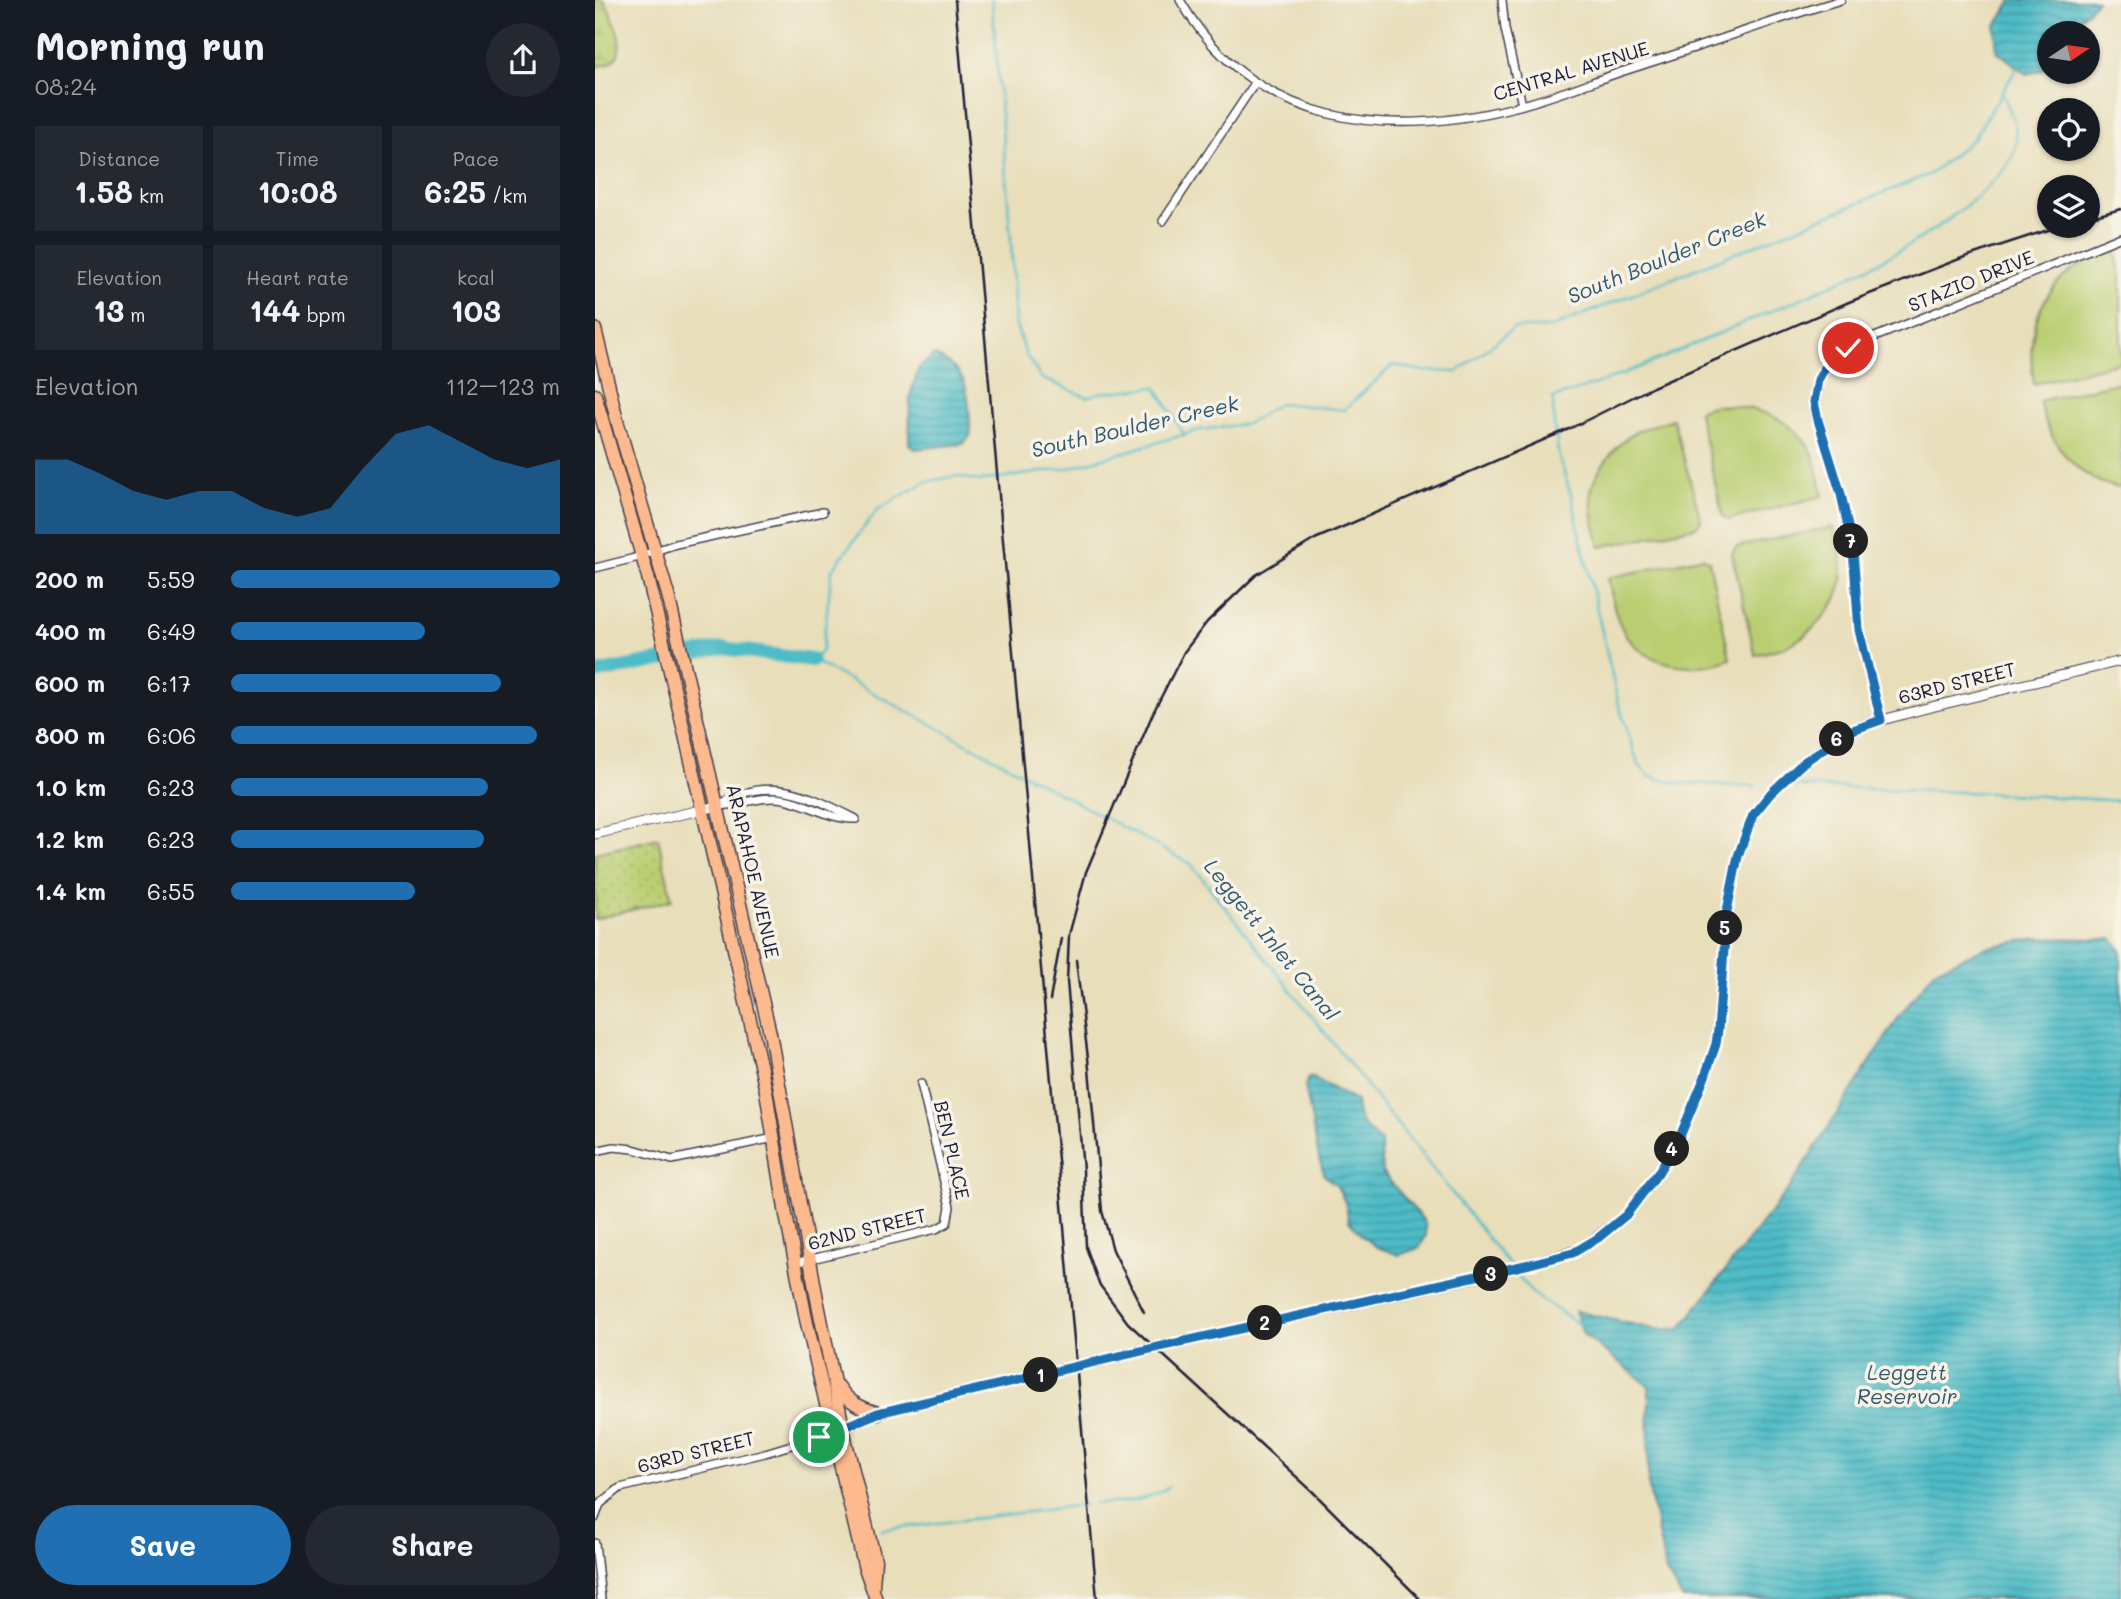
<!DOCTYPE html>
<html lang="en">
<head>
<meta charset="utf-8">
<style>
	:root { --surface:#171b24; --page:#242831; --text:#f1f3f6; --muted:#9ea1a6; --accent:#1f6fb2 }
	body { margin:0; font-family:Mali,sans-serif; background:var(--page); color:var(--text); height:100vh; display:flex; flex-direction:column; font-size:26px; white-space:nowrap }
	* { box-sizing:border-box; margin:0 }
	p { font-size:23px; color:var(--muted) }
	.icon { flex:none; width:38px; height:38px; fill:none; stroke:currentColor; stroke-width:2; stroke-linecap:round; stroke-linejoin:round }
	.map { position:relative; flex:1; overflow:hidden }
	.drawer { display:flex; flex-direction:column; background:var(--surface); width:595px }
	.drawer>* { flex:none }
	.needle { width:46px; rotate:77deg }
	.buttons { position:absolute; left:1442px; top:21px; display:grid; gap:14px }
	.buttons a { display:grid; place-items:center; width:63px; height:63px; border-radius:50%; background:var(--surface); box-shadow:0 2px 5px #0004; font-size:35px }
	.pin { position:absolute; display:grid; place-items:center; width:60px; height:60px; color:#fff; margin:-30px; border:4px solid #fff; border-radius:50%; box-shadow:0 2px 7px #0007 }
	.km { position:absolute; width:35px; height:35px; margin:-18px; border-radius:50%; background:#222; color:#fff; font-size:19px; line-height:35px; text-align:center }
	.round { display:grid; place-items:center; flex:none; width:74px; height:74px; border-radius:37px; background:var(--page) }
	.headline { display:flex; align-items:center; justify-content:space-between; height:119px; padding:0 35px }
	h1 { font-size:38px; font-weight:700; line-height:52px }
	.figures { display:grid; grid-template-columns:repeat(3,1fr); gap:10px; height:119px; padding:7px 35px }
	.figures div { display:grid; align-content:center; border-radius:0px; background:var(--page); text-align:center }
	.figures b { font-size:30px; font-weight:700 }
	.figures small { font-size:19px; font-weight:400 }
	.figures p { font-size:19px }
	.chart { height:196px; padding:14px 35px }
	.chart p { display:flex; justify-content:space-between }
	.chart svg { width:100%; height:126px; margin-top:7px; fill:var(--accent); opacity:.7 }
	.cta { display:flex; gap:14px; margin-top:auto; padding:14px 35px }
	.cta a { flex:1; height:80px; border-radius:42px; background:var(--accent); color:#fff; font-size:28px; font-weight:700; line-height:80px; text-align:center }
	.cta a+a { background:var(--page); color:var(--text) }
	ul { padding:0 35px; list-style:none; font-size:23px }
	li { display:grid; grid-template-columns:112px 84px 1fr; align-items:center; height:52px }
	li i { height:18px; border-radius:9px; background:var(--accent) }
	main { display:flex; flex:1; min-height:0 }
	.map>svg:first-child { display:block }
	.grass { fill:url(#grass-dots); stroke:#6e7856; stroke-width:2 }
	.wetland { fill:url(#wetland-marsh); stroke:#6e7856; stroke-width:2 }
	.garden { fill:#bace71; stroke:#6e7856; stroke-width:2 }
	.water { fill:url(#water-rules); stroke:#386f81; stroke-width:2 }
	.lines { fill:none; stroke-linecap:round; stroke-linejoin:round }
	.stream { stroke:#4ebcc7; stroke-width:2.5 }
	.river { stroke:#4ebcc7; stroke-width:14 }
	.minor-casing { stroke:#403e4e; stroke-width:10 }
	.tertiary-casing { stroke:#403e4e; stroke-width:11 }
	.primary-casing { stroke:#403e4e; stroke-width:15 }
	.minor { stroke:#fff; stroke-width:7 }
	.tertiary { stroke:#fff; stroke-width:9 }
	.primary { stroke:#fcba8e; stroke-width:12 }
	.rail { stroke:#22223b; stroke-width:2.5 }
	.route-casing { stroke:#fff; stroke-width:14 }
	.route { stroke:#1f6fb2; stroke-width:9 }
	.labels { text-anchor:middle; stroke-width:7; stroke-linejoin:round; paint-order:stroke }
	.street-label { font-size:19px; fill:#22223b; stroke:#f7f3e8 }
	.water-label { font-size:21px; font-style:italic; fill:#31586c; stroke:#f7f3e8 }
</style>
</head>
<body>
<main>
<section class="drawer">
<div class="headline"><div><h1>Morning run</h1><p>08:24</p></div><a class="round"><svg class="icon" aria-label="share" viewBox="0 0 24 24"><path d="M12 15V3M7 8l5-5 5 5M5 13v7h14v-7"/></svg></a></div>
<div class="figures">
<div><p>Distance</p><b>1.58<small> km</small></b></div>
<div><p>Time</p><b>10:08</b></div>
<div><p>Pace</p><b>6:25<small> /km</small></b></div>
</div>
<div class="figures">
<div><p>Elevation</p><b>13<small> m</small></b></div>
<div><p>Heart rate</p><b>144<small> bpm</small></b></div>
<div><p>kcal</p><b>103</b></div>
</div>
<div class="chart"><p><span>Elevation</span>112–123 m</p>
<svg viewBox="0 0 160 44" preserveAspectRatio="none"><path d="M0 44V18L10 18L20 23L30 29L40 32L50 29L60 29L70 35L80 38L90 35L100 21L110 9L120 6L130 12L140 18L150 21L160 18V44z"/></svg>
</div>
<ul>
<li><b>200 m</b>5:59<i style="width:100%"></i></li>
<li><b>400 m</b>6:49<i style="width:59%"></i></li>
<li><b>600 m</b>6:17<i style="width:82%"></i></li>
<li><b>800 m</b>6:06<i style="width:93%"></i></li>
<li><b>1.0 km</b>6:23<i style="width:78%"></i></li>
<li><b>1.2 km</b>6:23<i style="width:77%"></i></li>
<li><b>1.4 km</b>6:55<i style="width:56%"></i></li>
</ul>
<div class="cta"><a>Save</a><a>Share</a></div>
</section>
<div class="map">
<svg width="1526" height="1599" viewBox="0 0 1526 1599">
	<defs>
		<pattern id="grass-dots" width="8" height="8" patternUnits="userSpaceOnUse" patternTransform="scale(1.75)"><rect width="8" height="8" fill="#bace71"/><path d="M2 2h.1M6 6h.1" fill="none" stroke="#a0b163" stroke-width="1.8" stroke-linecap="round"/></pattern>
		<pattern id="wetland-marsh" width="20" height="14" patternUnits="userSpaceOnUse" patternTransform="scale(1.75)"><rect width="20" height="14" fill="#bace71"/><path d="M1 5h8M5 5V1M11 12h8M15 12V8" fill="none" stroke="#a0b163"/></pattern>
		<pattern id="water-rules" width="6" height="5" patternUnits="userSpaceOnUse" patternTransform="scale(1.75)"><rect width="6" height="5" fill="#4ebcc7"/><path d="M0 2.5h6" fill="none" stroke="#4098a3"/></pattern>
	</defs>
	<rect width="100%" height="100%" fill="#f7f3e8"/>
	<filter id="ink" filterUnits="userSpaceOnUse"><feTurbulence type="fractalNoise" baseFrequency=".0143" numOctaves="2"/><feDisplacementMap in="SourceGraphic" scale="14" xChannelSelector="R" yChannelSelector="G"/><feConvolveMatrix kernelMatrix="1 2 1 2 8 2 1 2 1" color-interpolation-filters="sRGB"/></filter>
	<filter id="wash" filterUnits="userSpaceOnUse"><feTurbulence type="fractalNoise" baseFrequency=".00686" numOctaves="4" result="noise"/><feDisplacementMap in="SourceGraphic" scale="28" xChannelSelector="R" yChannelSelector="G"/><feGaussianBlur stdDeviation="1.57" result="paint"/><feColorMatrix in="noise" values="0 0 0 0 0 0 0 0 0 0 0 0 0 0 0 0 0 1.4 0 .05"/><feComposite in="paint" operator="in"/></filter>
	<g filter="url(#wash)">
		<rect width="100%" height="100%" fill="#e8deba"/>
		<path class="grass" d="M63,838L77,900L0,919V853Z"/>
		<path class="wetland" d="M0,0H9C20,22 42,65 0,66Z"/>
		<g class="garden">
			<path d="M1520,250L1526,276V362L1439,384C1428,319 1454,268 1520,250Z"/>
			<path d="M1526,382V488C1481,481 1454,442 1444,401Z"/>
			<path d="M1117,406C1156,404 1198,416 1217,453C1223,466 1225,482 1228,496L1133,520L1128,516L1103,411Z"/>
			<path d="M1078,419L1106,520L1101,527L1005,547C1001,530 995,510 996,493C998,473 1024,441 1041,432C1053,426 1066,423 1078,419Z"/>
			<path d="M1239,527C1243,544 1249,564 1247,581C1243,608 1215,635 1192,646C1182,650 1171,652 1160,655L1137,554L1141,547Z"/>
			<path d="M1108,557L1114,561L1135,659C1100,673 1048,667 1028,630C1019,615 1017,595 1013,578Z"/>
		</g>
		<g class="water">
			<path d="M1417,0H1502L1472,33H1454V60L1448,70L1431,74L1402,51L1400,27Z"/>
			<path d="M339,355C379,374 372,397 376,435L368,444L320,449L314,444L315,395L324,368Z"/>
			<path d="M1440,938L1518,939L1526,950V1599H1088L1071,1572L1053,1484L1054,1386L988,1334L980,1311L1058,1329H1085L1195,1187L1305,1015L1340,970L1389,948Z"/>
			<path d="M715,1076L761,1101C763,1125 770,1127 786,1142L787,1172L830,1222L831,1236L824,1248L804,1255L782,1247L767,1236L754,1221L750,1202L742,1186L730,1176L724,1159L710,1086Z"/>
		</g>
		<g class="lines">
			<g class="stream">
				<path d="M397,0L416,240L420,323L431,355L446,378L492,397L505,393L561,387L590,436"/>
				<path d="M1161,786L1082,783L1062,779L1053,775L1043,764L1023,702L976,495L964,457L959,425L958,398C1018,380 1075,355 1132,330C1216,294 1321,254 1388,191C1397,182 1410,171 1416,159C1428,137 1417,115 1408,94"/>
				<path d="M1197,786L1396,793L1526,801"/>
				<path d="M915,1266L596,864L217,660L227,651L237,570L282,510L330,482L362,476L384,481L474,468L605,430L652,424L685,403L749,410L798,365L829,371L862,372L919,328H955L1335,174L1378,139L1422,68"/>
				<path d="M919,1271L937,1293L985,1325"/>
				<path d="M499,1503C526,1504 550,1502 573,1487"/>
				<path d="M287,1530L489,1505"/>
			</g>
			<path class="river" d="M0,673L128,648L217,660"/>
		</g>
	</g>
	<g filter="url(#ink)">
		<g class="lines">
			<defs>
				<g id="minor">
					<path d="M585,0C659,128 793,140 924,106C962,96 998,81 1035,69C1105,47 1175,21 1246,0"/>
					<path d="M907,0L910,29L927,105"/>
					<path d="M568,221L660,83"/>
					<path d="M0,568L36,559L81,544L228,512"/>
					<path d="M1286,720L1264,630L1258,550L1246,494L1219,402L1224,380L1230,367L1240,355L1253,348L1526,237"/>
					<path d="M123,806C172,773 214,795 261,819"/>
					<path d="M124,806C146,805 167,795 189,799C213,803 233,819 258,819"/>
					<path d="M0,1151L19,1147L38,1149L77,1160L179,1138"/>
					<path d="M200,1263L341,1229L352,1223L355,1207L326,1084"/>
					<path d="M0,1518L5,1504L25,1488L170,1453L239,1432"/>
					<path d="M0,1543L6,1599"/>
				</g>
				<g id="tertiary">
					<path d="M0,834L123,806"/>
					<path d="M249,1428L283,1413L559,1348L905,1272L986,1249L1031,1215L1055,1185L1086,1134L1108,1083L1121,1044L1132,911L1143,856L1158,815L1176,793L1209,762L1232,745L1269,725L1328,709L1526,661"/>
				</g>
				<g id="primary">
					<path d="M0,329L23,424L73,595L175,1033L221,1294L251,1442L280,1560L278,1586"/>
					<path d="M0,395L53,577L111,825L171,1091L191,1215L211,1319L269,1565L281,1599"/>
					<path d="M244,1387C253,1402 266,1408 283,1413"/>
				</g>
			</defs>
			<use href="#minor" class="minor-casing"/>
			<use href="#tertiary" class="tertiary-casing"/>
			<use href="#primary" class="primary-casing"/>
			<use href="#minor" class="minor"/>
			<use href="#tertiary" class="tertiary"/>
			<use href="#primary" class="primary"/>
			<g class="rail">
				<path d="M360,0L502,1599"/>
				<path d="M1493,218L1526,209"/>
				<path d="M481,960L493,1058L507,1211L518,1250L549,1312"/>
				<path d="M455,1000L466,938"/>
				<path d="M825,1599L717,1491L533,1323L504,1284L491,1247L488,1170L472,981L474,935L491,872L558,713L589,652L612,622L661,575L720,539L974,429L1058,387L1254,302L1367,258L1465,226"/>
			</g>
		</g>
	</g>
	<g class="lines" filter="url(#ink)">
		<defs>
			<path id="route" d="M224,1437L283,1413L559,1348L935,1264L978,1253L1003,1238L1031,1215L1063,1173L1086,1134L1109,1079L1121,1044L1123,1030L1132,911L1143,856L1158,815L1176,793L1209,762L1255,731L1286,720L1264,630L1258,550L1246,494L1223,420L1219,402L1223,380L1230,367L1240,355L1253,348"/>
		</defs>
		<use href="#route" class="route-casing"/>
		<use href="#route" class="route"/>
	</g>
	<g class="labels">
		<g class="street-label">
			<text transform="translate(976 71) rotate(-17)" y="7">CENTRAL AVENUE</text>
			<text transform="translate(1376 281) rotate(-22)" y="7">STAZIO DRIVE</text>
			<text transform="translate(1362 683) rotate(-14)" y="7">63RD STREET</text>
			<text transform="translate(158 871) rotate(77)" y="7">ARAPAHOE AVENUE</text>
			<text transform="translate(357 1150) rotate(77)" y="7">BEN PLACE</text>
			<text transform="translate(272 1229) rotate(-14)" y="7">62ND STREET</text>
			<text transform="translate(101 1452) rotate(-14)" y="7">63RD STREET</text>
		</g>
		<g class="water-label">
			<text transform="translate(1072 258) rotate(-22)" y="7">South Boulder Creek</text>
			<text transform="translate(540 427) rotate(-13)" y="7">South Boulder Creek</text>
			<text transform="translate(676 940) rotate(51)" y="7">Leggett Inlet Canal</text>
			<text x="1312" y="1380">Leggett<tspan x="1312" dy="24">Reservoir</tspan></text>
		</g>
	</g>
</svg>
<div class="buttons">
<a><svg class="needle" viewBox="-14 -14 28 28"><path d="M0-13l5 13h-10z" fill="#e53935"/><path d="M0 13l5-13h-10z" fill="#9ea1a6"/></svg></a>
<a><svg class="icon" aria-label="locate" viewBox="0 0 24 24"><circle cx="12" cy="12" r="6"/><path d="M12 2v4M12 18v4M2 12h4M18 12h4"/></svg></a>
<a><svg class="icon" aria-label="layers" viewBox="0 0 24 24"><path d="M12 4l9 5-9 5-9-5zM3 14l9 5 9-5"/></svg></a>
</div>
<div class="pin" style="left:224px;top:1437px;background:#1e9e55"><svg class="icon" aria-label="arrive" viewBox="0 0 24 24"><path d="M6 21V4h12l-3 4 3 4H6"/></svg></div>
<div class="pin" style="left:1253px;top:348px;background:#d93025"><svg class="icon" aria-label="check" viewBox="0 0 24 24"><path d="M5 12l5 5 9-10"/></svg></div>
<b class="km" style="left:446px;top:1375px">1</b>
<b class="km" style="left:670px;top:1323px">2</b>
<b class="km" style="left:896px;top:1274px">3</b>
<b class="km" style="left:1077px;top:1149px">4</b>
<b class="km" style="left:1130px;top:928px">5</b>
<b class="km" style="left:1242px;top:739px">6</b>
<b class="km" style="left:1256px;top:541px">7</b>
</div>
</main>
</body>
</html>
